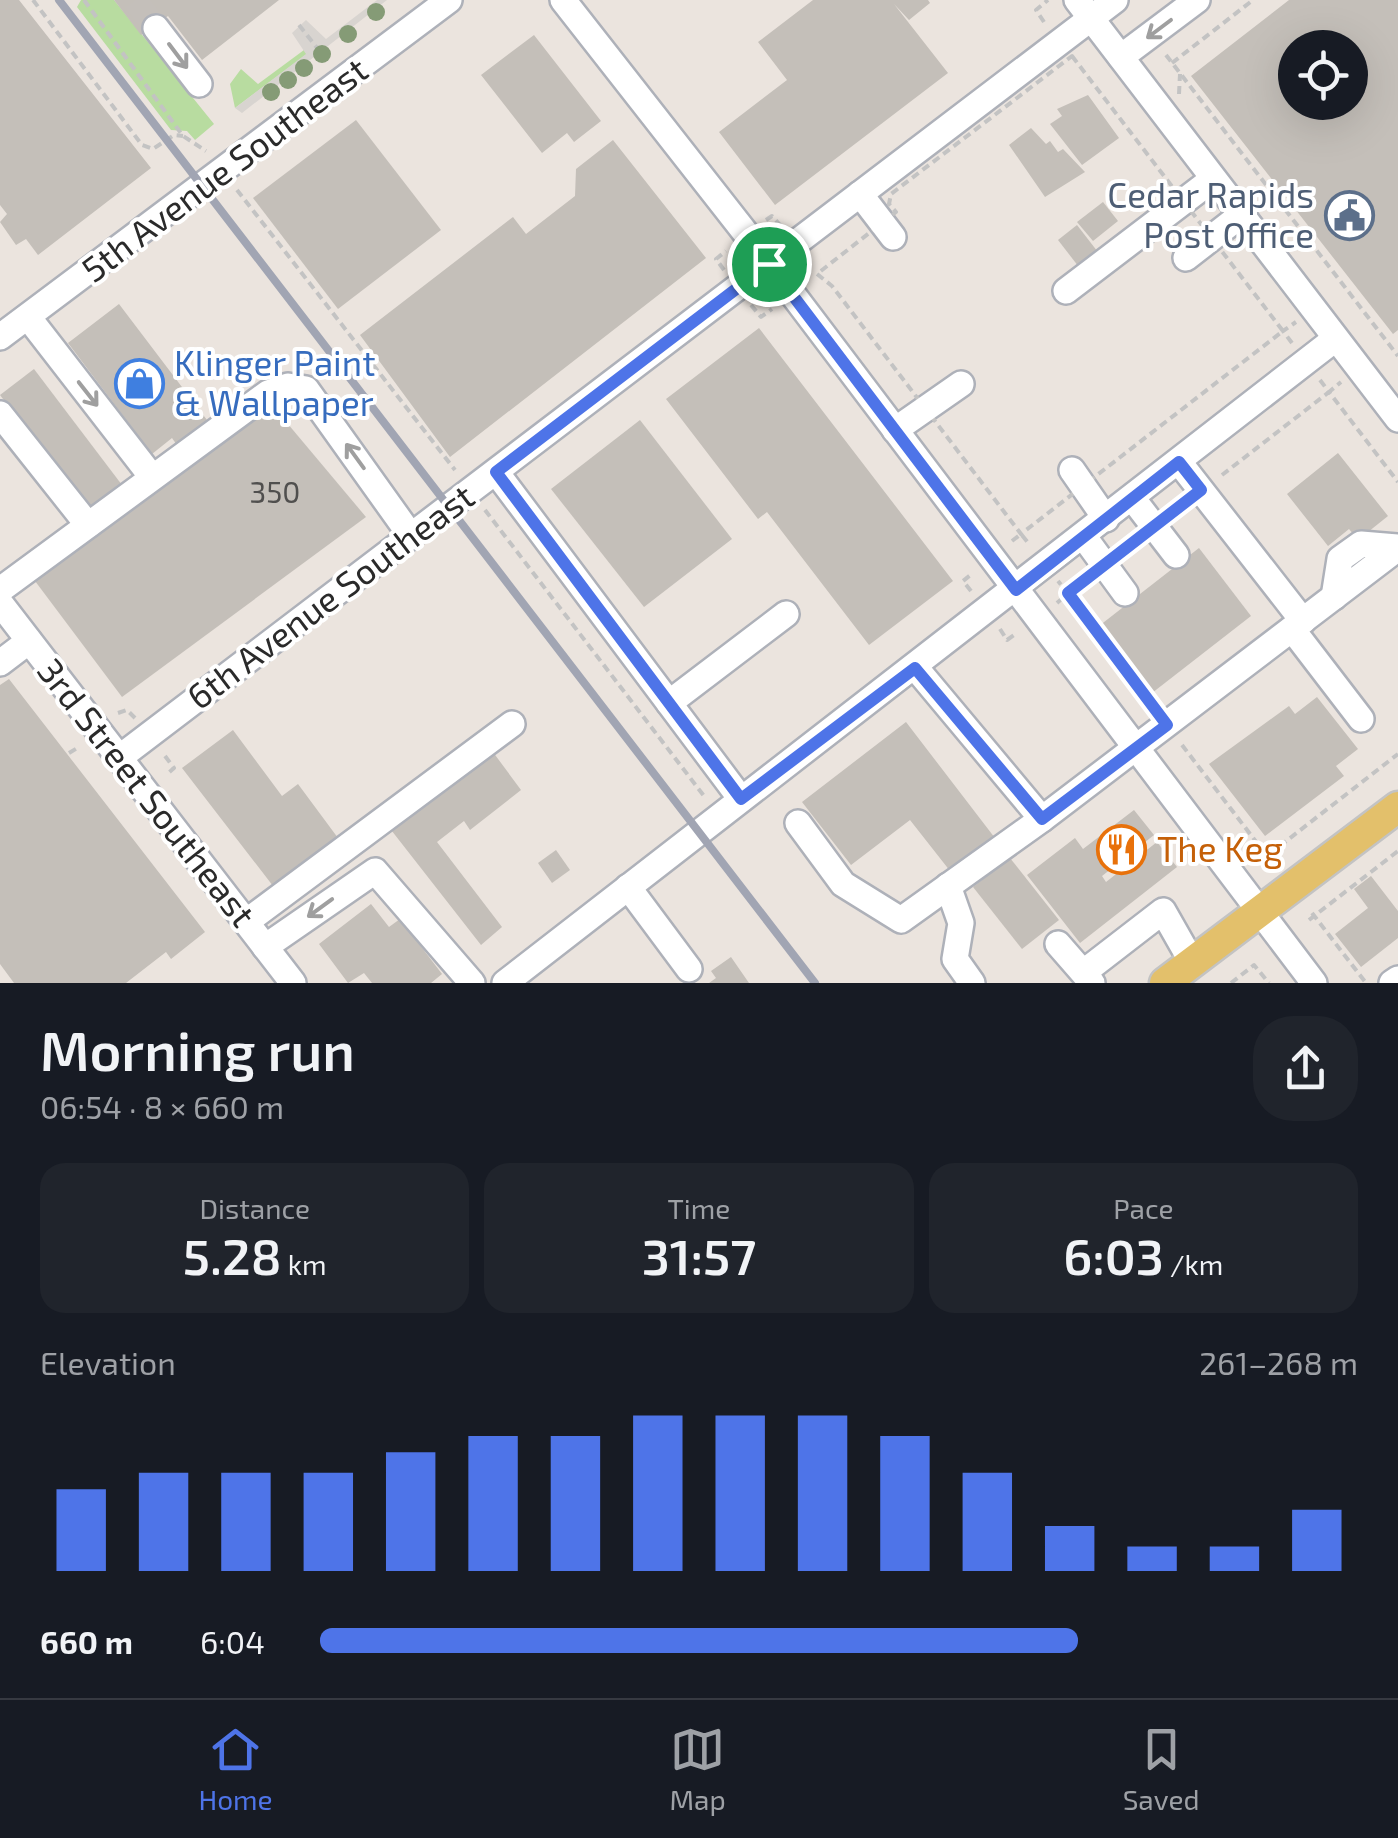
<!DOCTYPE html>
<html lang="en">
<head>
<meta charset="utf-8">
<style>
	:root { --surface:#171b24; --page:#20242c; --text:#f1f3f6; --muted:#9ea1a6; --line:#363941; --accent:#4e74e8 }
	body { margin:0; font-family:"Exo 2",sans-serif; background:var(--page); color:var(--text); height:100vh; display:flex; flex-direction:column; font-size:38px; white-space:nowrap }
	* { box-sizing:border-box; margin:0 }
	p { font-size:32px; color:var(--muted) }
	.icon { flex:none; width:55px; height:55px; fill:none; stroke:currentColor; stroke-width:2; stroke-linecap:round; stroke-linejoin:round }
	.map { position:relative; height:983px; overflow:hidden }
	.drawer { display:flex; flex-direction:column; background:var(--surface); flex:1 }
	.drawer>* { flex:none }
	.fabs { position:absolute; left:1278px; top:30px; display:grid; gap:20px }
	.fabs a { display:grid; place-items:center; width:90px; height:90px; border-radius:50%; background:var(--surface); box-shadow:0 10px 40px #0002; font-size:50px }
	.pin { position:absolute; display:grid; place-items:center; width:85px; height:85px; color:#fff; margin:-42px; border:5px solid #fff; border-radius:50%; box-shadow:0 2px 10px #0007 }
	.round { display:grid; place-items:center; flex:none; width:105px; height:105px; border-radius:40px; background:var(--page) }
	.summary { display:flex; align-items:center; justify-content:space-between; height:170px; padding:0 40px }
	h1 { font-size:55px; font-weight:600; line-height:75px }
	.figures { display:grid; grid-template-columns:repeat(3,1fr); gap:15px; height:170px; padding:10px 40px }
	.figures div { display:grid; align-content:center; border-radius:25px; background:var(--page); text-align:center }
	.figures b { font-size:50px; font-weight:600 }
	.figures small { font-size:28px; font-weight:400 }
	.figures p { font-size:28px }
	.chart { height:280px; padding:20px 40px }
	.chart p { display:flex; justify-content:space-between }
	.chart svg { width:100%; height:180px; margin-top:10px; stroke:var(--accent); stroke-width:6 }
	ul { padding:0 40px; list-style:none; font-size:32px }
	li { display:grid; grid-template-columns:160px 120px 1fr; align-items:center; height:75px }
	li i { height:25px; border-radius:12px; background:var(--accent) }
	.menu { display:flex; justify-content:space-around; align-items:center; height:140px; border-top:2px solid var(--line); background:var(--surface); font-size:28px; color:var(--muted) }
	.menu a { display:grid; justify-items:center; gap:5px }
	.menu .selected { color:var(--accent) }
	.map>svg:first-child { display:block }
	.green { fill:#b8dca0 }
	.plaza { fill:#d8d4d0 }
	.building { fill:#c4bfb9; fill-rule:evenodd }
	.lines { fill:none; stroke-linecap:round; stroke-linejoin:round }
	.minor-tunnel { stroke:#c4bfba; stroke-width:25; stroke-dasharray:25 12; stroke-linecap:butt }
	.minor-casing { stroke:#aeb1b9; stroke-width:30 }
	.major-casing { stroke:#c3c3c3; stroke-width:35 }
	.path { stroke:#c3c3c3; stroke-width:4; stroke-dasharray:8 5; stroke-linecap:butt }
	.minor { stroke:#fff; stroke-width:25 }
	.major { stroke:#e3c06b; stroke-width:30 }
	.rail { stroke:#a1a5b3; stroke-width:8 }
	.tree { fill:#859b76 }
	.oneway { stroke:#9f9f9f }
	.route-casing { stroke:#fff; stroke-width:20 }
	.route { stroke:#4e74e8; stroke-width:12 }
	.labels { text-anchor:middle; stroke-width:8; stroke-linejoin:round; paint-order:stroke }
	.number-label { font-size:30px; fill:#504f4e }
	.street-label { font-size:35px; fill:#2a2a2a; stroke:#fff }
	.service-label { font-size:35px; fill:#4e5e75; stroke:#fff; text-anchor:end }
	.shop-label { font-size:35px; fill:#366cbe; stroke:#fff; text-anchor:start }
	.food-label { font-size:35px; fill:#c56008; stroke:#fff; text-anchor:start }
</style>
</head>
<body>
<div class="map">
<svg width="1398" height="983" viewBox="0 0 1398 983">
	<rect width="100%" height="100%" fill="#ebe4de"/>
	<g class="green">
		<path d="M81,0H114L214,124L195,140L187,131L171,130L77,7Z"/>
		<path d="M304,50L307,54L235,108L230,84L241,69L258,84Z"/>
	</g>
	<path class="plaza" d="M377,0H387L242,113L235,108L306,54L292,33L306,20L326,39Z"/>
	<g class="building">
		<path d="M0,0H19L151,168L38,255L26,239L16,245L0,222L7,214L0,205Z"/>
		<path d="M114,0H279L202,60L168,16L141,35Z"/>
		<path d="M813,0H928L930,3L909,20L894,4L948,73L775,205L719,132L787,80L758,42Z"/>
		<path d="M1289,0H1398V330L1393,334L1191,76ZM1295,48H1350V102H1295Z"/>
		<path d="M534,35L601,121L574,142L567,133L542,153L481,75Z"/>
		<path d="M1088,95L1119,138L1082,165L1050,124L1062,116L1057,109Z"/>
		<path d="M356,120L441,230L338,309L253,198Z"/>
		<path d="M1031,128L1046,144L1050,141L1058,152L1063,149L1085,172L1045,197L1009,145Z"/>
		<path d="M613,140L706,258L450,457L360,335L513,217L526,234L575,196L576,169Z"/>
		<path d="M1103,202L1118,221L1093,241L1077,222Z"/>
		<path d="M1077,225L1101,256L1082,271L1058,240Z"/>
		<path d="M119,304L210,424L179,448L172,438L152,454L68,343Z"/>
		<path d="M759,328L953,581L869,645L767,512L758,519L666,399Z"/>
		<path d="M34,369L122,485L88,511L0,395Z"/>
		<path d="M272,405L366,517L122,697L35,581Z"/>
		<path d="M640,420L732,539L644,607L551,489Z"/>
		<path d="M1338,453L1388,516L1358,540L1349,529L1328,546L1287,494Z"/>
		<path d="M1199,548L1251,616L1152,693L1099,626Z"/>
		<path d="M9,679L205,932L171,959L166,952L126,983H14L0,964V685Z"/>
		<path d="M1317,697L1358,749L1336,766L1344,776L1265,836L1209,764L1289,706L1295,714Z"/>
		<path d="M906,722L998,842L954,876L910,820L851,865L802,802Z"/>
		<path d="M233,730L282,796L298,784L338,838L273,886L182,768Z"/>
		<path d="M490,748L521,790L470,830L464,821L437,842L502,927L481,945L388,826Z"/>
		<path d="M1134,810L1154,835L1102,876L1106,882L1157,842L1177,867L1080,943L1027,875L1075,838L1083,849Z"/>
		<path d="M556,850L570,870L552,883L538,863Z"/>
		<path d="M1010,858L1059,920L1022,949L973,887Z"/>
		<path d="M1371,876L1398,911V938L1361,967L1335,934L1368,908L1354,889Z"/>
		<path d="M371,904L389,927L400,919L442,974L431,983H372L364,973L348,983L319,944Z"/>
		<path d="M731,957L749,983H709L716,978L711,971Z"/>
	</g>
	<g class="lines">
		<path class="minor-tunnel" d="M135,0L156,28"/>
		<defs>
			<g id="minor">
				<path d="M563,0L769,263L1314,983"/>
				<path d="M1077,0L1398,419"/>
				<path d="M156,28L199,84"/>
				<path d="M1121,57L1197,0"/>
				<path d="M860,194L893,237"/>
				<path d="M1186,258L1241,215"/>
				<path d="M1066,291L1213,179"/>
				<path d="M28,317L152,477"/>
				<path d="M0,337L449,0"/>
				<path d="M0,414L88,525"/>
				<path d="M895,430L961,384"/>
				<path d="M1179,462L1303,621"/>
				<path d="M1072,470L1106,519"/>
				<path d="M496,472L741,799"/>
				<path d="M1133,499L1176,555"/>
				<path d="M1084,537L1125,593"/>
				<path d="M0,590L268,393L288,386L306,389L411,536"/>
				<path d="M1334,597L1340,559L1361,544L1398,547"/>
				<path d="M0,603L293,983"/>
				<path d="M1292,629L1361,719"/>
				<path d="M0,663L29,641"/>
				<path d="M915,667L1042,819L1398,548"/>
				<path d="M669,703L786,614"/>
				<path d="M119,758L1115,0"/>
				<path d="M798,823L843,884L901,920L1042,819"/>
				<path d="M948,886L961,923L955,959L972,983"/>
				<path d="M628,887L689,969"/>
				<path d="M246,922L512,724"/>
				<path d="M1058,944L1092,983"/>
				<path d="M265,947L375,871L472,983"/>
				<path d="M1084,972L1163,911L1192,962"/>
				<path d="M505,983L1335,339"/>
				<path d="M1392,983L1398,979"/>
			</g>
			<path id="major" d="M1165,983L1398,807"/>
		</defs>
		<use href="#minor" class="minor-casing"/>
		<use href="#major" class="major-casing"/>
		<g class="path">
			<path d="M33,0L142,145L153,149L174,135L183,136"/>
			<path d="M84,0L183,136L206,151"/>
			<path d="M1044,22L1036,10L1048,0"/>
			<path d="M299,25L318,49"/>
			<path d="M1166,55L1398,356"/>
			<path d="M1072,56L1283,331L1021,534L832,286L817,274L896,212L889,204L891,194Z"/>
			<path d="M1172,63L1253,0"/>
			<path d="M1179,94L1180,74"/>
			<path d="M237,190L455,470"/>
			<path d="M766,220L772,216L781,226"/>
			<path d="M724,270L716,259L726,251"/>
			<path d="M751,305L761,317L772,309"/>
			<path d="M1292,343L1283,331L1296,322"/>
			<path d="M1320,380L1329,392L1341,382"/>
			<path d="M1222,475L1329,392L1398,482"/>
			<path d="M485,510L704,796"/>
			<path d="M1012,541L1021,534L1030,545"/>
			<path d="M1088,578L1068,593L1153,705"/>
			<path d="M971,591L963,581L973,573"/>
			<path d="M1057,603L1068,593L1058,581"/>
			<path d="M1000,629L1007,640L1017,633"/>
			<path d="M118,713L127,710L135,718"/>
			<path d="M1182,745L1267,856L1398,754"/>
			<path d="M69,753L79,747"/>
			<path d="M165,756L174,768L166,775"/>
			<path d="M1312,913L1366,983"/>
			<path d="M1309,920L1398,851"/>
			<path d="M1231,983L1254,965L1269,983"/>
		</g>
		<use href="#minor" class="minor"/>
		<use href="#major" class="major"/>
		<path class="rail" d="M59,0L815,983"/>
	</g>
	<g class="tree">
		<circle cx="376" cy="12" r="9"/>
		<circle cx="348" cy="34" r="9"/>
		<circle cx="322" cy="54" r="9"/>
		<circle cx="304" cy="68" r="9"/>
		<circle cx="288" cy="80" r="9"/>
		<circle cx="271" cy="92" r="9"/>
	</g>
	<defs><path id="oneway-shaft" d="M-6 0H5M1.5-3L5.5 0L1.5 3" fill="none" stroke-width="1.6" stroke-linecap="round" stroke-linejoin="round" transform="scale(2.5)"/></defs>
	<g class="oneway">
		<use href="#oneway-shaft" transform="translate(1159 29) rotate(143)"/>
		<use href="#oneway-shaft" transform="translate(178 56) rotate(53)"/>
		<use href="#oneway-shaft" transform="translate(88 394) rotate(52)"/>
		<use href="#oneway-shaft" transform="translate(355 456) rotate(-126)"/>
		<use href="#oneway-shaft" transform="translate(320 908) rotate(144)"/>
	</g>
	<g class="lines">
		<defs>
			<path id="route" d="M769,264L1016,590L1179,462L1201,490L1068,593L1167,725L1042,819L915,668L741,799L496,472Z"/>
		</defs>
		<use href="#route" class="route-casing"/>
		<use href="#route" class="route"/>
	</g>
	<defs>
		<symbol id="civic-ring" viewBox="-11 -11 22 22"><circle r="9.5" fill="#fff" stroke="#5c6f8a" stroke-width="1.5"/><path d="M-.6-6.5H3V-4.5H.6V-3L4-1V1h2V6H-6V1h2V-1L-.6-3ZM-1.2 2.5V6h2.4V2.5Z" fill="#5c6f8a"/></symbol>
		<symbol id="shop-ring" viewBox="-11 -11 22 22"><circle r="9.5" fill="#fff" stroke="#3f7fe0" stroke-width="1.5"/><path d="M-5-2.5h2.3a2.7 3.5 0 0 1 5.4 0H5L5.5 6h-11ZM-1.5-2.5h3a1.5 2.3 0 0 0-3 0Z" fill="#3f7fe0"/></symbol>
		<symbol id="restaurant-ring" viewBox="-11 -11 22 22"><circle r="9.5" fill="#fff" stroke="#e8710a" stroke-width="1.5"/><path d="M-5-6h1v4h1v-4h1v4h1v-4h1v5L-1.5 .5V6h-2V.5L-5-1ZM5-6V6H3V1.5H1.5Q1.5-4 5-6Z" fill="#e8710a"/></symbol>
	</defs>
	<g fill-rule="evenodd">
		<use href="#civic-ring" x="1322" y="188" width="55" height="55"/>
		<use href="#shop-ring" x="112" y="356" width="55" height="55"/>
		<use href="#restaurant-ring" x="1094" y="822" width="55" height="55"/>
	</g>
	<g class="labels">
		<g class="number-label">
			<text x="275" y="503">350</text>
		</g>
		<g class="street-label">
			<text transform="translate(225 170) rotate(-37)" y="12">5th Avenue Southeast</text>
			<text transform="translate(331 597) rotate(-37)" y="12">6th Avenue Southeast</text>
			<text transform="translate(146 793) rotate(52)" y="12">3rd Street Southeast</text>
		</g>
		<g class="service-label">
			<text x="1314" y="208">Cedar Rapids<tspan x="1314" dy="40">Post Office</tspan></text>
		</g>
		<g class="shop-label">
			<text x="174" y="376">Klinger Paint<tspan x="174" dy="40">&amp; Wallpaper</tspan></text>
		</g>
		<g class="food-label">
			<text x="1157" y="862">The Keg</text>
		</g>
	</g>
</svg>
<div class="fabs">
<a><svg class="icon" aria-label="locate" viewBox="0 0 24 24"><circle cx="12" cy="12" r="6"/><path d="M12 2v4M12 18v4M2 12h4M18 12h4"/></svg></a>
</div>
<div class="pin" style="left:769px;top:264px;background:#1e9e55"><svg class="icon" aria-label="arrive" viewBox="0 0 24 24"><path d="M6 21V4h12l-3 4 3 4H6"/></svg></div>
</div>
<section class="drawer">
<div class="summary"><div><h1>Morning run</h1><p>06:54 · 8 × 660 m</p></div><a class="round"><svg class="icon" aria-label="share" viewBox="0 0 24 24"><path d="M12 15V3M7 8l5-5 5 5M5 13v7h14v-7"/></svg></a></div>
<div class="figures">
<div><p>Distance</p><b>5.28<small> km</small></b></div>
<div><p>Time</p><b>31:57</b></div>
<div><p>Pace</p><b>6:03<small> /km</small></b></div>
</div>
<div class="chart"><p><span>Elevation</span>261–268 m</p>
<svg viewBox="0 0 160 44" preserveAspectRatio="none"><path d="M5 44V24M15 44V20M25 44V20M35 44V20M45 44V15M55 44V11M65 44V11M75 44V6M85 44V6M95 44V6M105 44V11M115 44V20M125 44V33M135 44V38M145 44V38M155 44V29"/></svg>
</div>
<ul>
<li><b>660 m</b>6:04<i style="width:73%"></i></li>
</ul>
</section>
<nav class="menu">
<a class="selected"><svg class="icon" aria-label="home" viewBox="0 0 24 24"><path d="M3 11l9-7 9 7M6 9v11h12V9"/></svg>Home</a>
<a><svg class="icon" aria-label="map" viewBox="0 0 24 24"><path d="M3 6l6-2 6 2 6-2v14l-6 2-6-2-6 2zM9 4v14M15 6v14"/></svg>Map</a>
<a><svg class="icon" aria-label="saved" viewBox="0 0 24 24"><path d="M7 4h10v16l-5-4-5 4z"/></svg>Saved</a>
</nav>
</body>
</html>
